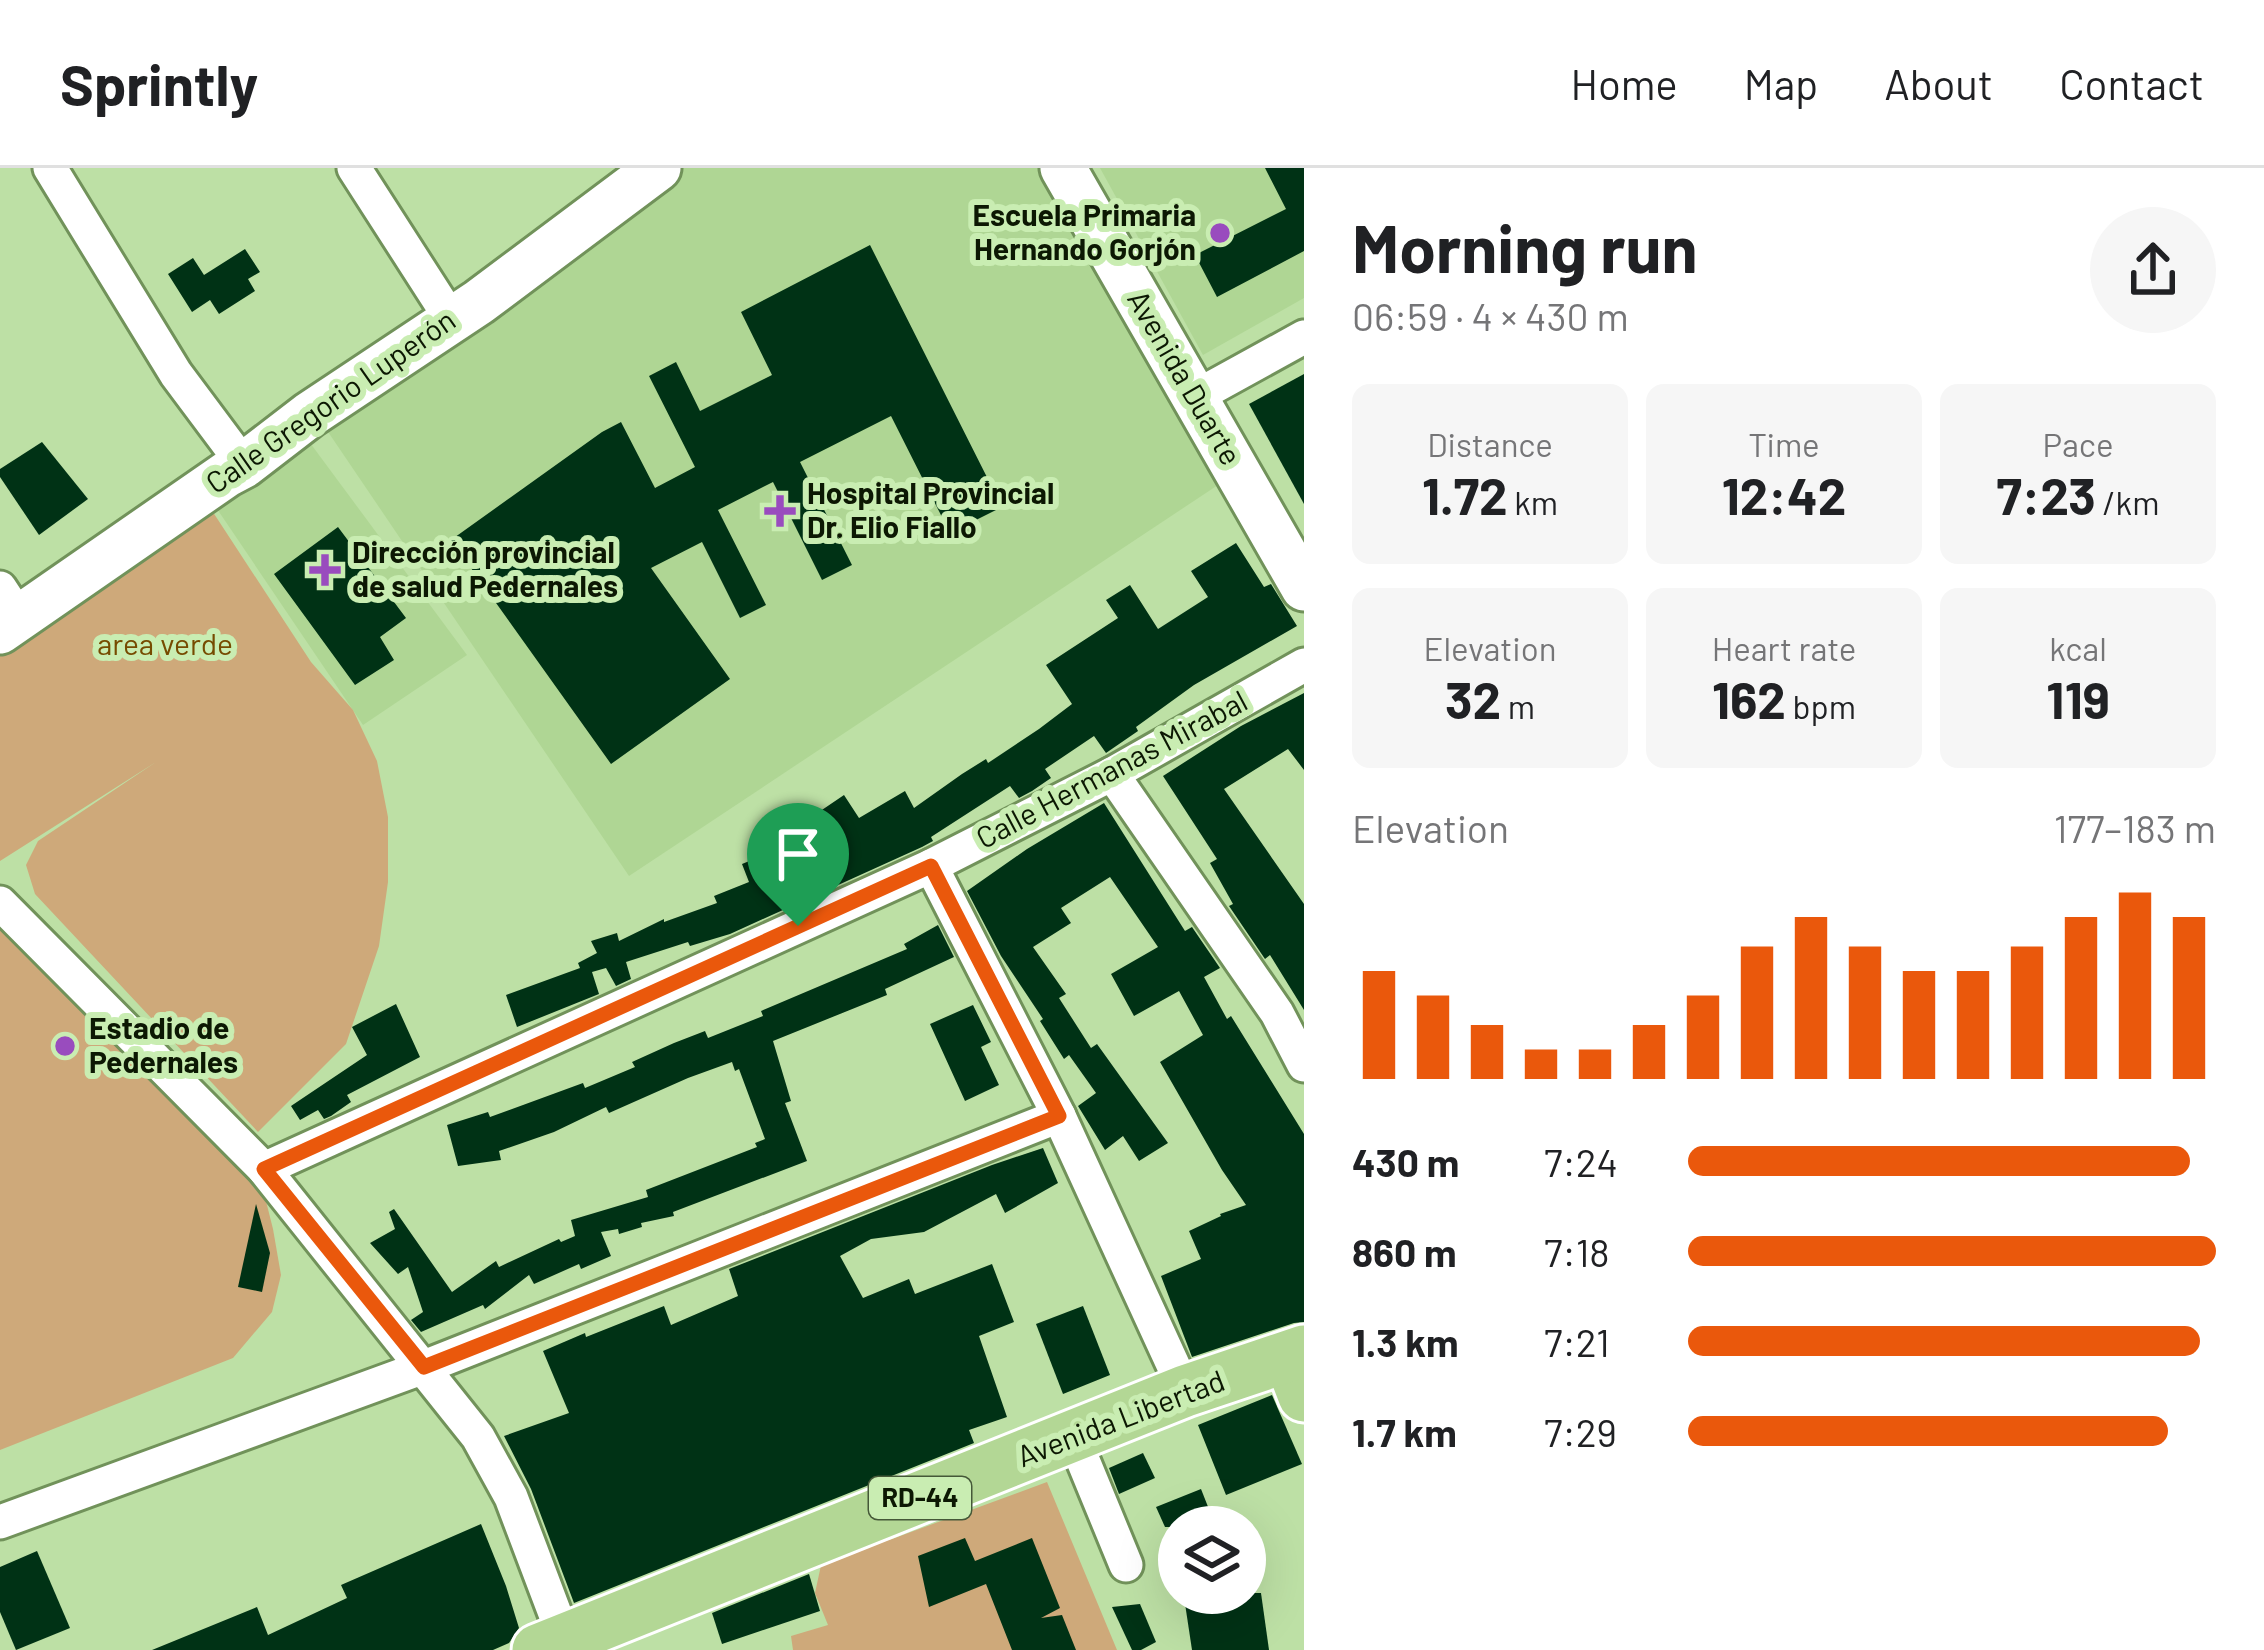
<!DOCTYPE html>
<html lang="en">
<head>
<meta charset="utf-8">
<style>
	:root { --surface:#fff; --page:#f6f6f6; --text:#202124; --muted:#757577; --line:#e0e0e0; --accent:#ea580c }
	body { margin:0; font-family:Barlow,sans-serif; background:var(--page); color:var(--text); height:100vh; display:flex; flex-direction:column; font-size:45px; white-space:nowrap }
	* { box-sizing:border-box; margin:0 }
	p { font-size:39px; color:var(--muted) }
	.icon { flex:none; width:66px; height:66px; fill:none; stroke:currentColor; stroke-width:2; stroke-linecap:round; stroke-linejoin:round }
	.map { position:relative; flex:1; overflow:hidden }
	.details { display:flex; flex-direction:column; background:var(--surface); width:960px }
	.details>* { flex:none }
	.fabs { position:absolute; left:1158px; top:1338px; display:grid; gap:24px }
	.fabs a { display:grid; place-items:center; width:108px; height:108px; border-radius:50%; background:var(--surface); box-shadow:0 12px 48px #0002; font-size:60px }
	.pin { position:absolute; display:grid; place-items:center; width:102px; height:102px; color:#fff; margin:-123px -51px; border-radius:50% 50% 50% 0; rotate:-45deg; box-shadow:0 0 12px #0007 }
	.pin .icon { rotate:45deg }
	.round { display:grid; place-items:center; flex:none; width:126px; height:126px; border-radius:63px; background:var(--page) }
	.head { display:flex; align-items:center; justify-content:space-between; height:204px; padding:0 48px }
	h1 { font-size:66px; font-weight:700; line-height:90px }
	.figures { display:grid; grid-template-columns:repeat(3,1fr); gap:18px; height:204px; padding:12px 48px }
	.figures div { display:grid; align-content:center; border-radius:18px; background:var(--page); text-align:center }
	.figures b { font-size:51px; font-weight:700 }
	.figures small { font-size:33px; font-weight:400 }
	.figures p { font-size:33px }
	.chart { height:336px; padding:24px 48px }
	.chart p { display:flex; justify-content:space-between }
	.chart svg { width:100%; height:216px; margin-top:12px; stroke:var(--accent); stroke-width:6 }
	ul { padding:0 48px; list-style:none; font-size:39px }
	li { display:grid; grid-template-columns:192px 144px 1fr; align-items:center; height:90px }
	li i { height:30px; border-radius:15px; background:var(--accent) }
	header { display:flex; align-items:center; gap:72px; box-sizing:border-box; height:168px; padding:0 60px; background:var(--surface); border-bottom:3px solid var(--line) }
	header strong { font-size:57px }
	nav { display:flex; gap:66px; margin-inline-start:auto; font-size:42px }
	main { display:flex; flex:1; min-height:0 }
	.map>svg:first-child { display:block }
	.built { fill:#afd694 }
	.green { fill:#cea97a }
	.building { fill:#003215 }
	.lines { fill:none; stroke-linecap:round; stroke-linejoin:round }
	.street-casing { stroke:#71925a; stroke-width:39 }
	.secondary-casing { stroke:#71925a; stroke-width:51 }
	.primary-casing { stroke:#fff; stroke-width:57 }
	.street { stroke:#fff; stroke-width:33 }
	.secondary { stroke:#fff; stroke-width:45 }
	.primary { stroke:#b3d795; stroke-width:51 }
	.route-casing { stroke:#fff; stroke-width:24 }
	.route { stroke:#ea580c; stroke-width:15 }
	.poi-dot { fill:#994cbe; stroke:#c9edb2; stroke-width:4.5 }
	.labels { text-anchor:middle; stroke-width:12; stroke-linejoin:round; paint-order:stroke }
	.shield { fill:#c9edb2; stroke:#455838; stroke-width:3 }
	.shield-label { font-size:27px; font-weight:bold; fill:#0c1803 }
	.poi-label { font-size:30px; font-weight:bold; fill:#0c1803; stroke:#c9edb2; text-anchor:start }
	.street-label { font-size:30px; fill:#0c1803; stroke:#c9edb2 }
	.park-label { font-size:30px; fill:#764b00; stroke:#c9edb2 }
</style>
</head>
<body>
<header>
<strong>Sprintly</strong>
<nav><a>Home</a><a>Map</a><a>About</a><a>Contact</a></nav>
</header>
<main>
<div class="map">
<svg width="1304" height="1482" viewBox="0 0 1304 1482">
	<rect width="100%" height="100%" fill="#bde0a5"/>
	<g class="built">
		<path d="M673,0H1042L1227,311L629,708L320,252Z"/>
		<path d="M1100,0H1304V130L1203,187Z"/>
		<path d="M302,264L467,487L363,557L211,332Z"/>
	</g>
	<g class="green">
		<path d="M207,335L311,494L353,542L377,593L388,649V714L379,778L346,876L258,964L35,726L26,697L38,673L156,594L0,693V475Z"/>
		<path d="M0,743L261,1013L273,1061L281,1107L272,1144L233,1190L0,1282Z"/>
		<path d="M1047,1314L1117,1482H793L791,1468L828,1457L815,1425L823,1388L892,1371Z"/>
	</g>
	<g class="building">
		<path d="M1265,0H1304V83L1217,129L1195,87L1286,41Z"/>
		<path d="M870,77L1002,339L950,365L891,248L800,294L852,397L822,412L773,314L718,342L766,437L740,450L702,374L651,400L730,511L611,596L451,372L602,264L621,254L655,320L695,299L649,208L676,194L700,243L772,207L741,144Z"/>
		<path d="M245,81L260,104L248,111L255,123L219,146L210,132L192,144L168,106L193,90L204,107Z"/>
		<path d="M1304,206V336L1249,236Z"/>
		<path d="M42,274L88,331L39,367L0,309V301Z"/>
		<path d="M338,359L406,450L380,469L394,492L355,517L274,406Z"/>
		<path d="M1236,375L1264,419L1271,416L1297,458L1194,517L1136,559L1138,563L1106,585L1094,568L1045,601L1051,610L1032,623L1019,630L1010,618L931,669L933,673L922,679L730,766L690,778L688,774L626,794L631,811L616,818L606,800L592,804L599,826L517,859L506,827L580,800L578,795L597,785L591,773L617,765L619,773L664,751V754L717,735L714,728L749,714L742,696L776,682L778,686L829,666L816,646L844,627L859,650L905,623L914,640L962,606L986,591L988,595L1039,561L1072,536L1046,497L1118,450L1106,432L1130,417L1158,461L1208,429L1191,403Z"/>
		<path d="M1304,525V602L1288,581L1224,621L1304,736V842L1270,787L1265,791L1229,738L1233,736L1210,695L1217,691L1163,608L1241,558Z"/>
		<path d="M1104,635L1185,763L1192,759L1220,800L1204,809L1227,851L1231,848L1304,966V1154L1294,1155L1192,1189L1161,1108L1201,1091L1189,1063L1221,1048L1220,1046L1246,1037L1222,1002L1160,894L1203,867L1179,823L1134,848L1111,806L1158,779L1110,709L1061,740L1071,755L1033,779L1066,826L1059,830L1091,880L1097,876L1168,975L1139,993L1123,968L1105,982L1078,938L1096,925L1069,887L1064,891L1040,853L1043,851L1001,788L967,723L1027,681Z"/>
		<path d="M938,757L954,789L885,821L887,827L773,873L791,933L785,935L807,993L673,1044L674,1048L641,1055L642,1059L619,1066L618,1061L601,1064L611,1088L581,1101L579,1096L534,1116L529,1107L485,1141L483,1137L421,1164L411,1152L423,1144L408,1099L398,1106L370,1075L395,1061L389,1044L394,1041L452,1124L496,1093L499,1099L559,1071L561,1074L575,1068L571,1052L648,1029L646,1022L757,979L755,975L765,971L739,901L735,903L732,894L688,910L609,945L606,939L554,964L499,983L501,992L458,998L447,957L488,944L490,949L583,915L585,920L635,899L632,894L674,875L705,863L708,870L763,848L761,843L907,781L904,776Z"/>
		<path d="M396,836L420,889L347,927L351,934L331,948L324,951L318,942L300,952L291,938L367,887L352,859Z"/>
		<path d="M973,837L991,874L981,879L999,917L965,933L930,856Z"/>
		<path d="M1043,980L1058,1015L1005,1045L996,1026L924,1064L871,1071L840,1088L863,1130L909,1111L915,1126L992,1096L1014,1154L979,1168L1007,1249L969,1262L974,1275L574,1435L531,1321L504,1268L569,1245L543,1183L585,1165L586,1169L664,1138L671,1157L738,1128L729,1101L992,997Z"/>
		<path d="M256,1036L270,1085L262,1124L238,1119Z"/>
		<path d="M1083,1138L1110,1207L1063,1226L1036,1156Z"/>
		<path d="M1272,1227L1302,1296L1226,1327L1198,1257Z"/>
		<path d="M1143,1285L1155,1310L1119,1326L1109,1300Z"/>
		<path d="M1201,1321L1216,1359H1165L1156,1339Z"/>
		<path d="M481,1356L506,1418L519,1460L509,1475L493,1482H152L257,1439L268,1467L347,1430L341,1417Z"/>
		<path d="M965,1370L975,1393L1032,1370L1060,1440L1041,1450L1062,1447L1076,1482H1012L986,1416L929,1439L918,1388Z"/>
		<path d="M37,1383L70,1460L16,1482L0,1444V1399Z"/>
		<path d="M809,1406L820,1443L722,1476L712,1445Z"/>
		<path d="M1211,1425H1261L1269,1482H1192L1184,1429Z"/>
		<path d="M1140,1436L1156,1474L1141,1482H1132L1112,1439Z"/>
	</g>
	<g class="lines">
		<defs>
			<g id="street">
				<path d="M50,0L176,206L244,297"/>
				<path d="M354,0L451,151"/>
				<path d="M1195,229L1304,169"/>
				<path d="M0,420L19,449"/>
				<path d="M1112,606L1277,845L1304,897"/>
				<path d="M931,698L1059,948L1185,1223"/>
				<path d="M0,735L264,1001L478,1269L511,1329L565,1472"/>
				<path d="M264,1001L931,698L1112,606L1304,497"/>
				<path d="M1073,1268L1126,1397"/>
				<path d="M0,1354L424,1199L1059,948"/>
			</g>
			<g id="secondary">
				<path d="M1063,0L1304,420"/>
				<path d="M0,463L227,306L244,297L309,247L479,134L658,0"/>
			</g>
			<g id="primary">
				<path d="M1289,1189L1304,1228"/>
				<path d="M538,1482L1185,1223L1304,1183"/>
			</g>
		</defs>
		<use href="#street" class="street-casing"/>
		<use href="#secondary" class="secondary-casing"/>
		<use href="#primary" class="primary-casing"/>
		<use href="#street" class="street"/>
		<use href="#secondary" class="secondary"/>
		<use href="#primary" class="primary"/>
	</g>
	<g class="lines">
		<defs>
			<path id="route" d="M931,698L1059,948L424,1199L264,1001Z"/>
		</defs>
		<use href="#route" class="route-casing"/>
		<use href="#route" class="route"/>
	</g>
	<g class="poi-dot">
		<circle cx="1220" cy="65" r="12"/>
		<path d="M774 325h12v12h12v12h-12v12h-12v-12h-12v-12h12z"/>
		<path d="M319 384h12v12h12v12h-12v12h-12v-12h-12v-12h12z"/>
		<circle cx="65" cy="878" r="12"/>
	</g>
	<g class="labels">
		<rect class="shield" x="869" y="1309" width="102" height="42" rx="9"/>
		<g class="shield-label">
			<text x="920" y="1339">RD-44</text>
		</g>
		<g class="poi-label">
			<text x="1196" y="58" text-anchor="end">Escuela Primaria<tspan x="1196" dy="34">Hernando Gorjón</tspan></text>
			<text x="807" y="336">Hospital Provincial<tspan x="807" dy="34">Dr. Elio Fiallo</tspan></text>
			<text x="352" y="395">Dirección provincial<tspan x="352" dy="34">de salud Pedernales</tspan></text>
			<text x="89" y="871">Estadio de<tspan x="89" dy="34">Pedernales</tspan></text>
		</g>
		<g class="street-label">
			<text transform="translate(1184 210) rotate(60)" y="10">Avenida Duarte</text>
			<text transform="translate(331 234) rotate(-35)" y="10">Calle Gregorio Luperón</text>
			<text transform="translate(1112 602) rotate(-28)" y="10">Calle Hermanas Mirabal</text>
			<text transform="translate(1121 1251) rotate(-21)" y="10">Avenida Libertad</text>
		</g>
		<g class="park-label">
			<text x="165" y="487">area verde</text>
		</g>
	</g>
</svg>
<div class="fabs">
<a><svg class="icon" aria-label="layers" viewBox="0 0 24 24"><path d="M12 4l9 5-9 5-9-5zM3 14l9 5 9-5"/></svg></a>
</div>
<div class="pin" style="left:798px;top:758px;background:#1e9e55"><svg class="icon" aria-label="arrive" viewBox="0 0 24 24"><path d="M6 21V4h12l-3 4 3 4H6"/></svg></div>
</div>
<section class="details">
<div class="head"><div><h1>Morning run</h1><p>06:59 · 4 × 430 m</p></div><a class="round"><svg class="icon" aria-label="share" viewBox="0 0 24 24"><path d="M12 15V3M7 8l5-5 5 5M5 13v7h14v-7"/></svg></a></div>
<div class="figures">
<div><p>Distance</p><b>1.72<small> km</small></b></div>
<div><p>Time</p><b>12:42</b></div>
<div><p>Pace</p><b>7:23<small> /km</small></b></div>
</div>
<div class="figures">
<div><p>Elevation</p><b>32<small> m</small></b></div>
<div><p>Heart rate</p><b>162<small> bpm</small></b></div>
<div><p>kcal</p><b>119</b></div>
</div>
<div class="chart"><p><span>Elevation</span>177–183 m</p>
<svg viewBox="0 0 160 44" preserveAspectRatio="none"><path d="M5 44V22M15 44V27M25 44V33M35 44V38M45 44V38M55 44V33M65 44V27M75 44V17M85 44V11M95 44V17M105 44V22M115 44V22M125 44V17M135 44V11M145 44V6M155 44V11"/></svg>
</div>
<ul>
<li><b>430 m</b>7:24<i style="width:95%"></i></li>
<li><b>860 m</b>7:18<i style="width:100%"></i></li>
<li><b>1.3 km</b>7:21<i style="width:97%"></i></li>
<li><b>1.7 km</b>7:29<i style="width:91%"></i></li>
</ul>
</section>
</main>
</body>
</html>
